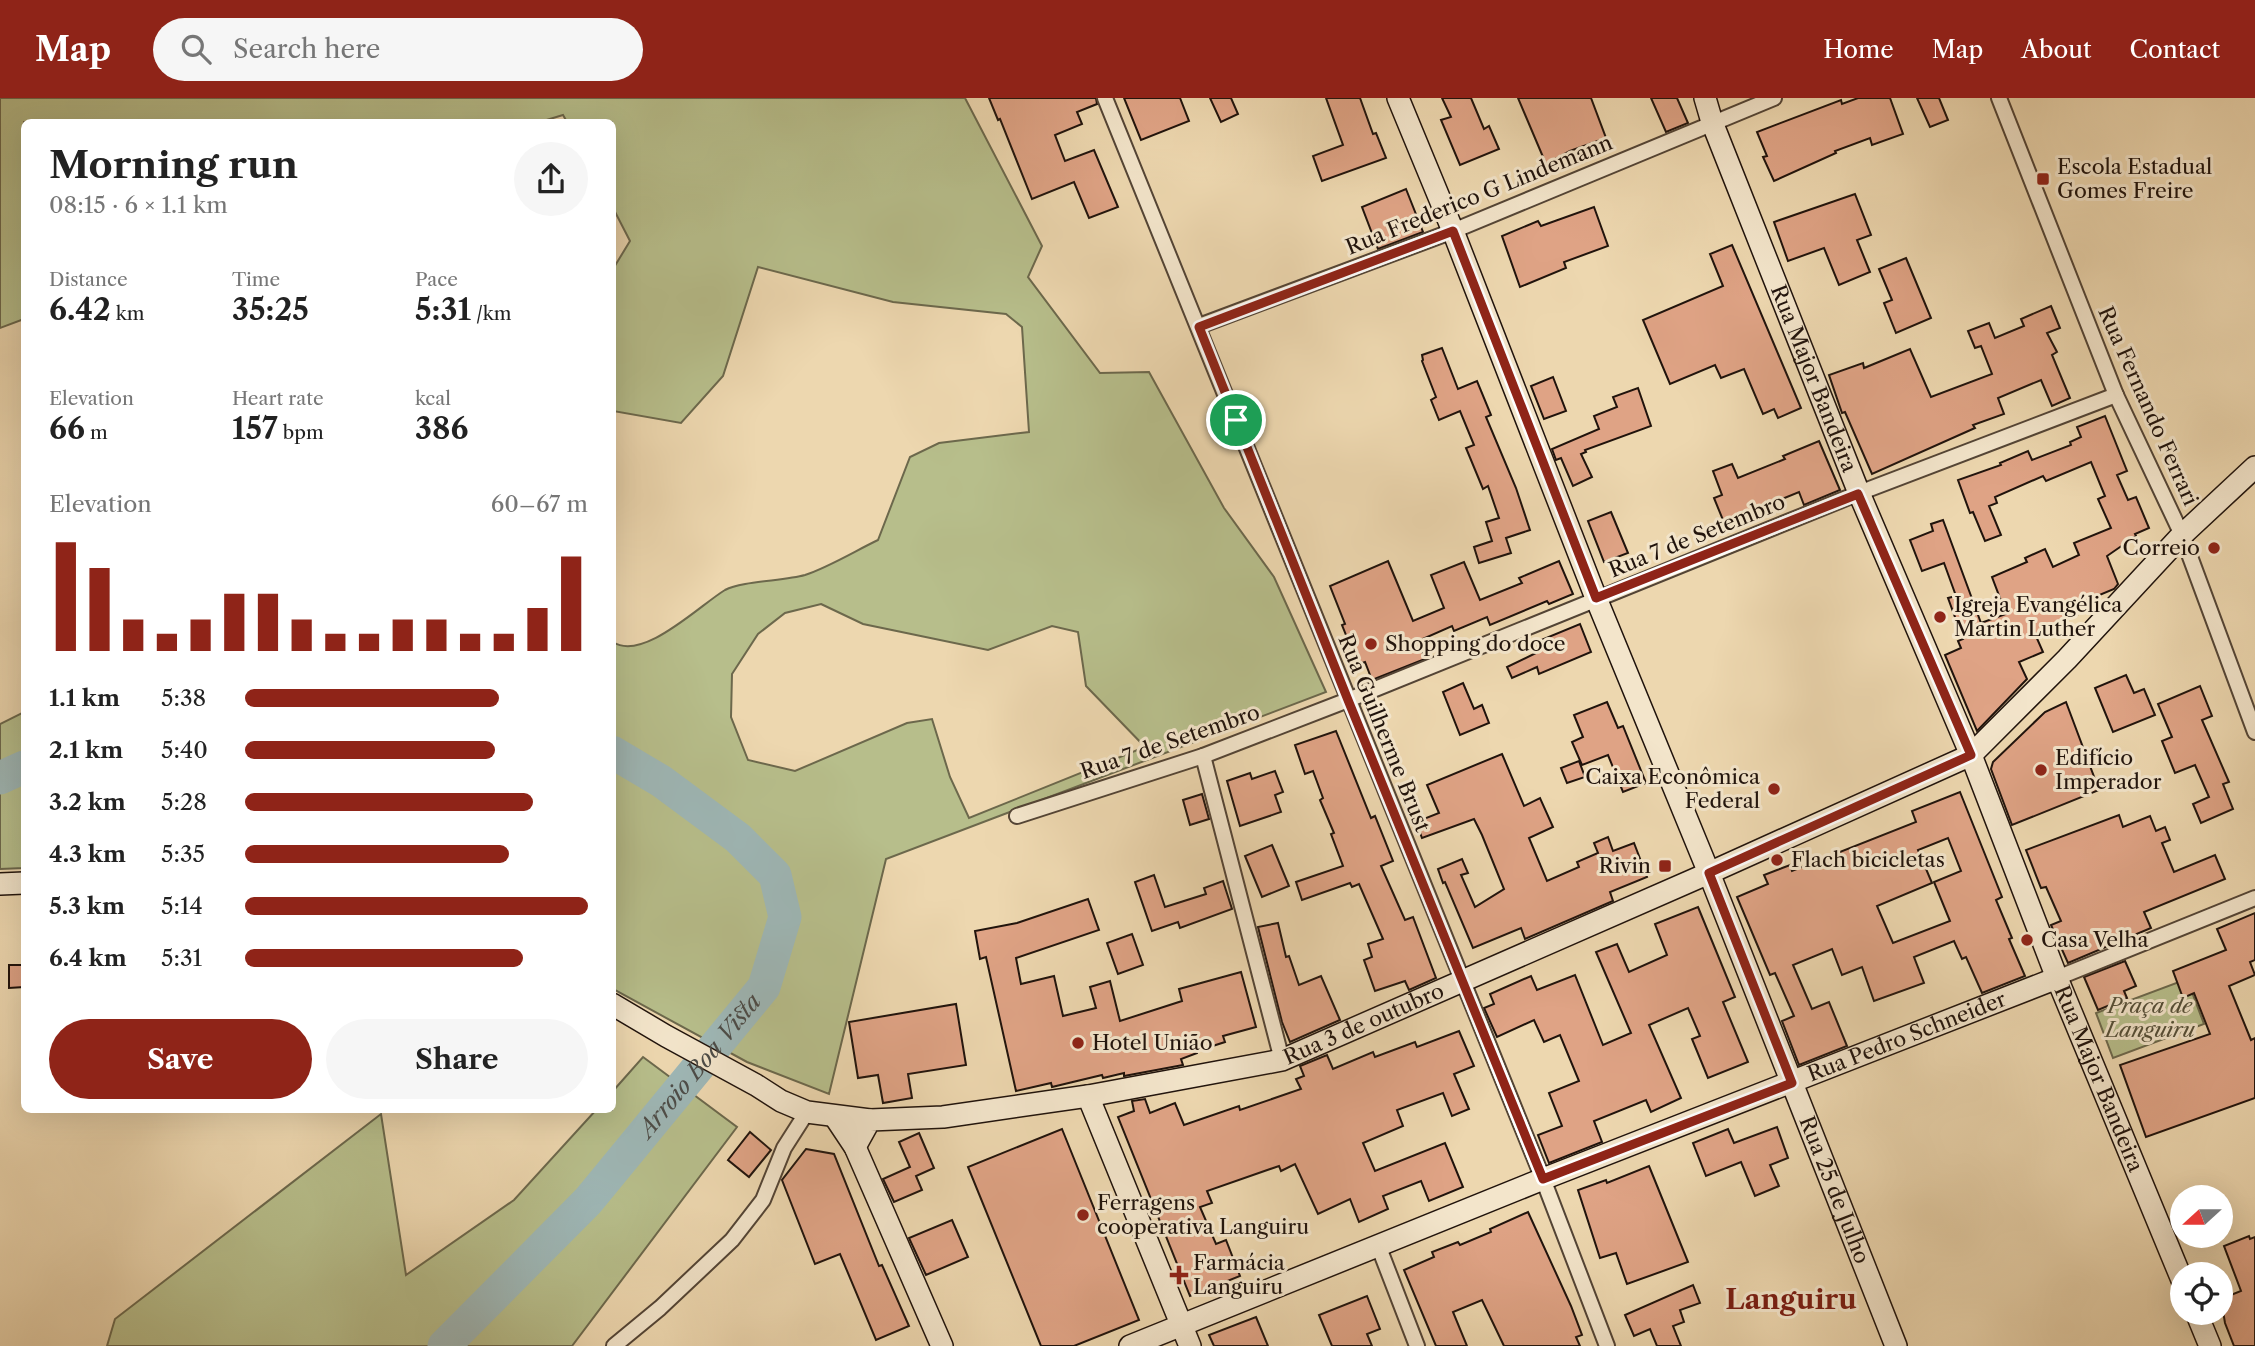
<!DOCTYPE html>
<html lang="en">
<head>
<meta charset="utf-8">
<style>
	:root { --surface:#fff; --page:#f6f6f6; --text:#222; --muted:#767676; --accent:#8f2418 }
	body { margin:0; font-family:"Libre Caslon Text",serif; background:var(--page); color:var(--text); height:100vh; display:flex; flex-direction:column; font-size:26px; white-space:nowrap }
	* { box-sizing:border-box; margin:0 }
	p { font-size:23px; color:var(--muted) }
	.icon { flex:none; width:38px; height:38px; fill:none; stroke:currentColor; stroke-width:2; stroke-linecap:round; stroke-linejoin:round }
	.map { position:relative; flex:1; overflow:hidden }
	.panel { position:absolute; left:21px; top:21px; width:595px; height:994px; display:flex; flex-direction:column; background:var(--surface); border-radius:10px; box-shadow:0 7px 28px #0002 }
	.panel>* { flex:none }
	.needle { width:46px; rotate:249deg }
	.tools { position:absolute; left:2170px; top:1087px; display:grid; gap:14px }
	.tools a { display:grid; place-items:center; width:63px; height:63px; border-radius:50%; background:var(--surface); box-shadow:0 7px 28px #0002; font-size:35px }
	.pin { position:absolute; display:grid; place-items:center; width:60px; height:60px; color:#fff; margin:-30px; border:4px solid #fff; border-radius:50%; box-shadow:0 2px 7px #0007 }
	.round { display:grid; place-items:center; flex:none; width:74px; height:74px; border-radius:37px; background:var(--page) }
	.headline { display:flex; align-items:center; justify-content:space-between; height:119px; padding:0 28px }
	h1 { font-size:38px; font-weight:700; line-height:52px }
	.stats { display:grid; grid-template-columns:repeat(3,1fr); gap:10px; height:119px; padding:7px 28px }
	.stats div { display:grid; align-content:center }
	.stats b { font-size:30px; font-weight:700 }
	.stats small { font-size:19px; font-weight:400 }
	.stats p { font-size:19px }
	.chart { height:196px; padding:14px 28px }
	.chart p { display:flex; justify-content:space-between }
	.chart svg { width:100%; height:126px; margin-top:7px; stroke:var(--accent); stroke-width:6 }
	.primary-button { display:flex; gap:14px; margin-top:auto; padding:14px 28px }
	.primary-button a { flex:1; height:80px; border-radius:42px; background:var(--accent); color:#fff; font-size:28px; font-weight:700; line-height:80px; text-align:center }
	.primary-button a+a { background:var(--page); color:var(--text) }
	ul { padding:0 28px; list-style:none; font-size:23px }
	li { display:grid; grid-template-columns:112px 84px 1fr; align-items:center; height:52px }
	li i { height:18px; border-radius:9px; background:var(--accent) }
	header { display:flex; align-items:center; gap:42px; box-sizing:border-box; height:98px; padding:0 35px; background:var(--accent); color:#fff }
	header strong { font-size:33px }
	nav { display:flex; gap:38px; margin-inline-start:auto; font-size:24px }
	.search { width:490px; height:63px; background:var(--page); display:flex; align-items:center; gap:18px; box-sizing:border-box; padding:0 24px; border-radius:38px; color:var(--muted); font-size:26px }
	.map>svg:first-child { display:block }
	.green { fill:#b7be8b; stroke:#6c684c; stroke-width:2; fill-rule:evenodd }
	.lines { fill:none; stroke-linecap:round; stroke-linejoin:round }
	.river { stroke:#9eb7b6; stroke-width:33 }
	.building { fill:#dfa385; stroke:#20130c; stroke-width:2; fill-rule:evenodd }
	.street-casing { stroke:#534435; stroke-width:18 }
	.secondary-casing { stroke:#20130c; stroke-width:24 }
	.street { stroke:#f3e5cb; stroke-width:14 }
	.secondary { stroke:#f3e5cb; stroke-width:21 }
	.route-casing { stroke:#fff; stroke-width:14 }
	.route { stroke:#8f2418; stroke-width:9 }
	.poi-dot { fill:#8f2418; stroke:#f3e5cb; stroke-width:2.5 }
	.labels { text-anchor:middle; stroke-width:6; stroke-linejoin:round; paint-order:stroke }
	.poi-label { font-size:21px; fill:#20130c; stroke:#f3e5cb; text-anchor:start }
	.street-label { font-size:21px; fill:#20130c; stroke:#f3e5cb }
	.park-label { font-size:21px; font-style:italic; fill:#554f38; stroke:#f3e5cb }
	.water-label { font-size:23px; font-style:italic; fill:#4c4c48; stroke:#f3e5cb }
	.district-label { font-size:28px; font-weight:bold; fill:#7a1f14; stroke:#f3e5cb }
</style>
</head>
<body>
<header>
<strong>Map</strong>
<div class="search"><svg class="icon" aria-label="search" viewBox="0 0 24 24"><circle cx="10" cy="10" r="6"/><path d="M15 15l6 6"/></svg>Search here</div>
<nav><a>Home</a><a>Map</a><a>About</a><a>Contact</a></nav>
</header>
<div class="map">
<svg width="2255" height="1248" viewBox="0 0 2255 1248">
	<rect width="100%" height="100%" fill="#edd7af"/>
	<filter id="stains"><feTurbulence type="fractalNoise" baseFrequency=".00286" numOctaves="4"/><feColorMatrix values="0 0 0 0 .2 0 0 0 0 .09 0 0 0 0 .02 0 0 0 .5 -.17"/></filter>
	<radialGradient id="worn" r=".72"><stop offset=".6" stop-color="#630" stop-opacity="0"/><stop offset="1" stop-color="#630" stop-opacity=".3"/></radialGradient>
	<g class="green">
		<path d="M0,0H965L1042,148L1028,179L1100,275L1149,274L1224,410L1274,479L1326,594L886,761L829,996L747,964L613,891V544C643,564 700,507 725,492C742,483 784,483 805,477C829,469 855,453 878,442L910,359L939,345L1029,334L1022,229L1006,216L893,204L758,169L723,278L681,325L613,313V171L630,143L613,110L612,24H567L563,17L540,24H24V221L0,230ZM821,506L863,526L988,552L1052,528L1078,534L1086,588L1145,649L969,720L950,679L932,621L907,625L795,673L748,662L731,619L732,576L758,536L785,515Z"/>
		<path d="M24,614V770L0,771V626Z"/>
		<path d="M2187,881L2204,926L2113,960L2096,915Z"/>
		<path d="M643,959L737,1029L572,1248H107L115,1221L381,1016L406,1177L514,1102L596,1012H612L613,993Z"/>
	</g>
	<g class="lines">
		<g class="river">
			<path d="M0,680L24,669"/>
			<path id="s1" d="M444,1248L588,1103L764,889L785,819L775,777L738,740L661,683L612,654"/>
		</g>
	</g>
	<g class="building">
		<path d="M989,0H1096L1097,6L1077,14L1082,26L1055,37L1065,63L1094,52L1118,109L1089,120L1074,84L1032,101L1000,21L998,22Z"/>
		<path d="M1124,0H1180L1189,23L1141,42Z"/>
		<path d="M1210,0H1231L1238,16L1221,24Z"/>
		<path d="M1326,0H1360L1373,36L1376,35L1386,60L1322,83L1313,58L1343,47Z"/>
		<path d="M1442,0H1471L1484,31L1489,28L1499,51L1460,67L1441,22L1451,19Z"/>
		<path d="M1518,0H1591L1606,40L1570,53L1546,66Z"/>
		<path d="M1651,0H1677L1688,25L1666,34Z"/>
		<path d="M1858,0H1890L1903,36L1872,47L1870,40L1835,53L1836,55L1774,83L1763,59L1767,58L1757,34L1841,2L1842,6Z"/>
		<path d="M1917,0H1939L1948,22L1930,29Z"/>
		<path d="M1406,91L1423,134L1378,151L1362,109Z"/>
		<path d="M1855,96L1871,137L1857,142L1870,174L1839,187L1824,150L1788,163L1774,124Z"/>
		<path d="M1594,109L1608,148L1564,164L1566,170L1520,189L1502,138L1538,123L1541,128Z"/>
		<path d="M1732,147L1801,310L1778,320L1774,311L1763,316L1744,271L1721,280L1715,267L1670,286L1643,222L1723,188L1710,156Z"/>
		<path d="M1906,160L1931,220L1896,235L1884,205L1892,202L1879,171Z"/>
		<path d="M2051,208L2060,230L2047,235L2057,254L2052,257L2070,300L2052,308L2041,282L1998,300L2004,316L1973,327L1975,330L1872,376L1845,314L1842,315L1829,277L1863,265L1864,270L1910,251L1931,299L1992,276L1981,248L1975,250L1968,233L1989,225L1995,240L2024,228L2021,221Z"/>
		<path d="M1442,250L1458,291L1477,283L1491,317L1486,319L1516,390L1530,432L1506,440L1511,455L1479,465L1474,449L1492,443L1486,424L1499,420L1488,388L1483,391L1466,350L1474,347L1460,313L1439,322L1431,302L1436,299L1422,263L1423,262L1422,257Z"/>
		<path d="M1553,279L1566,313L1544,321L1531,288Z"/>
		<path d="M1638,290L1651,328L1585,352L1586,354L1581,356L1592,379L1573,388L1561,360L1556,362L1552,351L1599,331L1594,318L1617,309L1613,299Z"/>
		<path d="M2105,318L2127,373L2117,377L2128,402L2136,399L2149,430L2135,436L2136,438L2107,458L2118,486L2114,491L2073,508L2077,517L2035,536L2043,554L2019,564L2027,581L1977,633L1945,557L1961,550L1958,543L1963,541L1948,500L1956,498L1944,465L1922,473L1910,442L1933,433L1931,426L1943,422L1981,525L2006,516L1992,479L2027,464L2025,460L2045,451L2053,469L2079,457L2074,445L2111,430L2098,401L2105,398L2091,364L2046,383L2043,378L1995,399L1997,405L1989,408L2001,437L1985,443L1973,414L1970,415L1958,382L2001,367L2000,365L2028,353L2032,362L2071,347L2070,344L2081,339L2077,329Z"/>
		<path d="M1819,343L1840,392L1804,407L1799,394L1750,414L1751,415L1725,427L1714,400L1722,397L1713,373L1732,366L1738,380L1785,361L1783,358Z"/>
		<path d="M1611,414L1628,455L1604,464L1588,423Z"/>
		<path d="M1388,463L1413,523L1444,510L1431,477L1464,464L1480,502L1522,485L1519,480L1559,463L1573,496L1549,506L1547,503L1490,527L1487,519L1454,533L1452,528L1418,543L1425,561L1372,582L1365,564L1353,568L1343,545L1348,542L1342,527L1345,526L1330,488Z"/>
		<path d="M1580,526L1591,554L1539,576L1537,569L1512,580L1507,569L1538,554L1534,545Z"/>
		<path d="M2126,577L2134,595L2144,591L2155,617L2113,634L2095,590Z"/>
		<path d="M1463,585L1474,611L1482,607L1489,625L1460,637L1443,594Z"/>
		<path d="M2200,588L2212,618L2202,622L2229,684L2223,686L2233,711L2201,725L2193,706L2209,699L2195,667L2175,675L2162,643L2172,639L2158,606Z"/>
		<path d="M1607,604L1618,630L1623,628L1646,685L1623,694L1608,657L1582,667L1572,644L1583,639L1574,617Z"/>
		<path d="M2066,604L2099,692L2012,727L1991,671L1993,664L2045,614Z"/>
		<path d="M1336,633L1371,720L1375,718L1393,763L1381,768L1405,822L1413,819L1436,880L1409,892L1405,883L1375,893L1364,862L1372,859L1368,846L1383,841L1359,786L1352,789L1350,785L1302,802L1296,784L1343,768L1331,736L1334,735L1320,702L1323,700L1313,673L1305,676L1295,647Z"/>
		<path d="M1502,656L1524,708L1540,700L1553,729L1529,740L1547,783L1579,769L1577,764L1598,755L1594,745L1608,739L1613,753L1634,745L1647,779L1610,794L1613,803L1525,841L1521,830L1473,850L1445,784L1443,785L1438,771L1462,761L1468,775L1461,777L1475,809L1504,791L1482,737L1474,721L1422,740L1416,724L1439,715L1427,687Z"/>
		<path d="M1579,663L1585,679L1567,685L1561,670Z"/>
		<path d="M1275,673L1283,694L1275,697L1281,714L1240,728L1227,683L1250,675L1252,681Z"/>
		<path d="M1960,694L2002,799L1996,802L2012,840L2009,841L2025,878L1982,895L1966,859L1962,861L1954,843L1914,859L1924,885L1874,903L1862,869L1842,877L1832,851L1793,867L1812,911L1829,904L1847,948L1799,967L1782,923L1794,918L1775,875L1770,877L1737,799L1768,786L1764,777L1790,767L1792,773L1916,724L1912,713ZM1948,740L1961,773L1934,784L1950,823L1893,845L1877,808L1932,785L1918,752Z"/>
		<path d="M1202,696L1209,721L1190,727L1183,702Z"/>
		<path d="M2119,717L2123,729L2150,718L2156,733L2165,729L2170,742L2162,745L2174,774L2215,757L2225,781L2144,814L2151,830L2068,865L2051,827L2061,823L2046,789L2041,790L2026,752Z"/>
		<path d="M1272,747L1289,788L1262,799L1245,758Z"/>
		<path d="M1154,777L1165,809L1206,796L1204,790L1223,783L1232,811L1180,830L1178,824L1152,833L1135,784Z"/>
		<path d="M1088,801L1099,832L1016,860L1021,886L1054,878L1063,918L1096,910L1090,889L1110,883L1120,923L1182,903L1179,891L1241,874L1256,929L1223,938L1225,944L1197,953V955L1181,961L1183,967L1124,978V975L1103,980L1102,977L1052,989L1051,985L1016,993L986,859L980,861L975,833L1017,825Z"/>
		<path d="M1698,809L1735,899L1723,904L1748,964L1708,980L1692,941L1700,938L1688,910L1649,927L1681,1000L1651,1014L1646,1002L1594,1023L1602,1044L1549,1065L1538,1037L1562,1028L1549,995L1579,983L1560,937L1544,944L1534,922L1497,939L1484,910L1494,906L1490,896L1531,878L1537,892L1575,877L1603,947L1631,935L1596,854L1617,846L1629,874L1667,857L1655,826Z"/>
		<path d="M2255,815V862L2250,864L2255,877L2229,888L2251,942L2255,940V1000L2146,1039L2120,967L2210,936L2194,895L2183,900L2173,873L2226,852L2217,831Z"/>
		<path d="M1278,825L1286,859L1289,858L1299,887L1321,878L1340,922L1290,944L1282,924L1258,829Z"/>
		<path d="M1132,836L1143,867L1118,876L1107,845Z"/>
		<path d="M2125,863L2136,888L2124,893L2127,900L2098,912L2084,879Z"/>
		<path d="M9,867H24V889L9,890Z"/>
		<path d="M956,906L966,967L908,976L912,1000L883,1005L878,977L858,980L849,924Z"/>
		<path d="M1459,933L1474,968L1454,976L1469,1011L1452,1018L1443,995L1397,1012L1403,1028L1363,1045L1375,1073L1445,1045L1463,1089L1429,1103L1421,1083L1383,1098L1388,1111L1359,1124L1350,1101L1318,1116L1295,1066L1281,1073L1279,1068L1207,1093L1212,1105L1200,1109L1216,1146L1226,1142L1240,1178L1190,1198L1118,1019L1134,1013L1132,1003L1145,1001L1150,1015L1175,1005L1184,1027L1239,1008L1240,1012L1301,991L1296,981L1304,978L1300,968L1327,957L1333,971L1373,954L1375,959L1415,944L1417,949Z"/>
		<path d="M1777,1029L1788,1060L1770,1067L1779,1088L1755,1098L1741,1064L1706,1078L1693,1045L1728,1031L1734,1045Z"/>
		<path d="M1062,1031L1139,1222L1074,1248H1041L968,1069Z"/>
		<path d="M750,1034L771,1052L749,1079L728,1062Z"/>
		<path d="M919,1035L934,1070L916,1078L922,1092L894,1104L883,1081L910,1069L899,1044Z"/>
		<path d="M806,1051L834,1056L879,1168L882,1167L909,1228L876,1242L840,1156L815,1166L782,1082Z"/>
		<path d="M1649,1068L1688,1164L1627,1186L1616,1155L1600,1160L1578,1092L1606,1082L1607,1085Z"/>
		<path d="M1528,1114L1571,1208L1582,1237L1576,1239L1580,1248H1504L1482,1202L1453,1214L1467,1248H1436L1404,1172L1434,1159L1432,1154L1458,1144L1460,1147L1491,1134L1490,1131Z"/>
		<path d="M952,1122L968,1159L926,1177L909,1140Z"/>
		<path d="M2249,1138L2250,1141L2255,1139V1248H2234L2225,1225L2221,1201L2241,1193L2224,1148Z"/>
		<path d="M1693,1187L1700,1205L1680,1212L1684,1224L1673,1228L1681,1248H1657L1650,1231L1634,1238L1625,1217Z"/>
		<path d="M1367,1198L1380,1231L1367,1236L1372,1248H1332L1319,1217Z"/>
		<path d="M1256,1219L1268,1248H1214L1209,1237Z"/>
	</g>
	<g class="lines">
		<defs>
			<g id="street">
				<path d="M1105,0L1543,1081L1607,1248"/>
				<path d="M1999,0L2116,297L2182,437L2255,634"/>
				<path d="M1199,228L1453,133L1774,0"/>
				<path d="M1203,658L1282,962"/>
				<path d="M1017,718L1203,658L1348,602L1859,395L2116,297"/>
				<path d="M2057,880L2255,800"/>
				<path d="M1378,1147L1417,1248"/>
				<path d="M614,1248L660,1210L732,1142L763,1102L784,1050L807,1014"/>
			</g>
			<g id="secondary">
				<path id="s2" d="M1398,0L1453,133L1596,500L1709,775L1896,1248"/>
				<path id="s3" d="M1705,0L1712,24L1859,395L1971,657L2057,880L2182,1182"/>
				<path d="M0,786L24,785"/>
				<path d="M612,906L666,938L756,987L781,1003L807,1014L870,1022"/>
				<path d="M1088,998L1190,1248"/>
				<path d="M835,1019L855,1049L942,1248"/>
				<path id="s4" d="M855,1049L870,1022L943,1019L1088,998L1282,962L1709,775L1971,657L2067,561L2182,437L2255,369"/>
				<path d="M2196,1214L2210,1248"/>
				<path id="s5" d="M1130,1248L1543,1081L2057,880"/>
			</g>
		</defs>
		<use href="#street" class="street-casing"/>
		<use href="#secondary" class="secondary-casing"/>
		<use href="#street" class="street"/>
		<use href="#secondary" class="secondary"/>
	</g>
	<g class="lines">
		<defs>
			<path id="route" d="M1453,133L1596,500L1858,396L1971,657L1709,775L1792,985L1543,1081L1348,602L1199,229Z"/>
		</defs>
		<use href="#route" class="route-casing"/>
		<use href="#route" class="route"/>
	</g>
	<g class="poi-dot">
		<rect x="2036" y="74" width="14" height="14" rx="3.5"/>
		<circle cx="2214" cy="450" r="7"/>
		<circle cx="1940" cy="519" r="7"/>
		<circle cx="1371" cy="546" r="7"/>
		<circle cx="2041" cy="672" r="7"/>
		<circle cx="1774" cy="691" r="7"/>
		<circle cx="1777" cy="762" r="7"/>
		<rect x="1658" y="761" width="14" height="14" rx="3.5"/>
		<circle cx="2027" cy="842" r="7"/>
		<circle cx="1078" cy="945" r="7"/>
		<circle cx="1083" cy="1117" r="7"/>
		<path d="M1175.5 1166.5h7v7h7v7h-7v7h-7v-7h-7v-7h7z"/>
	</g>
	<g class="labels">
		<g class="poi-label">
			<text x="2057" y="76">Escola Estadual<tspan x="2057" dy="24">Gomes Freire</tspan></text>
			<text x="2200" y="457" text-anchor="end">Correio</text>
			<text x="1954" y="514">Igreja Evangélica<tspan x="1954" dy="24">Martin Luther</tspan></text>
			<text x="1385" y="553">Shopping do doce</text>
			<text x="2055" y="667">Edifício<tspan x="2055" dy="24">Imperador</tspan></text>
			<text x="1760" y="686" text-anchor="end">Caixa Econômica<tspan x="1760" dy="24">Federal</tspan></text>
			<text x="1791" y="769">Flach bicicletas</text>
			<text x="1651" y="775" text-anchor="end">Rivin</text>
			<text x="2041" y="849">Casa Velha</text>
			<text x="1092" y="952">Hotel União</text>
			<text x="1097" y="1112">Ferragens<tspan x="1097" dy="24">cooperativa Languiru</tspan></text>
			<text x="1193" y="1172">Farmácia<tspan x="1193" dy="24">Languiru</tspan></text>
		</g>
		<g class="street-label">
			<text transform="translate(1479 97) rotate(-22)" y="7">Rua Frederico G Lindemann</text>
			<text dy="7" stroke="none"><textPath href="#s3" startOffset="301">Rua Major Bandeira</textPath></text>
			<text transform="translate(2148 308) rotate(66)" y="7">Rua Fernando Ferrari</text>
			<text transform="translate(1697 438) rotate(-22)" y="7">Rua 7 de Setembro</text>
			<text transform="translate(1384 635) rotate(68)" y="7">Rua Guilherme Brust</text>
			<text transform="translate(1170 644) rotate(-19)" y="7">Rua 7 de Setembro</text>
			<text dy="7" stroke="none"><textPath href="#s4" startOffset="537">Rua 3 de outubro</textPath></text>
			<text dy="7" stroke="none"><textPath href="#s5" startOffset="836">Rua Pedro Schneider</textPath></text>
			<text dy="7" stroke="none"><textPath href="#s3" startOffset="1057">Rua Major Bandeira</textPath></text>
			<text dy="7" stroke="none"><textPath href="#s2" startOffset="1176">Rua 25 de Julho</textPath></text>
		</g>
		<g class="park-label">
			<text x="2150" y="915">Praça de<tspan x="2150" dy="24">Languiru</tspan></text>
		</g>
		<g class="water-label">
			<text dy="8" stroke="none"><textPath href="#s1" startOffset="380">Arroio Boa Vista</textPath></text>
		</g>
		<g class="district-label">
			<text x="1791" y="1211">Languiru</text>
		</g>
	</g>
	<rect width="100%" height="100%" filter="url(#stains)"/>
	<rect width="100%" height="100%" fill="url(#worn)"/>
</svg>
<div class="tools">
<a><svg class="needle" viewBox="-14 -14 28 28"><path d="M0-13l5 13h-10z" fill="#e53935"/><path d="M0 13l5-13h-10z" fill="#767676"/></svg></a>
<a><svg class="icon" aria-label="locate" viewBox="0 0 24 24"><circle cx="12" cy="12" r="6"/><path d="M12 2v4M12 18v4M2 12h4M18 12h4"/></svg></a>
</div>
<div class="pin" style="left:1236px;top:322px;background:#1e9e55"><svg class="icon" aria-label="arrive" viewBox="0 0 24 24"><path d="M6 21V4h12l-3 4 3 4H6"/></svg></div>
<section class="panel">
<div class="headline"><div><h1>Morning run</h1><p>08:15 · 6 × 1.1 km</p></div><a class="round"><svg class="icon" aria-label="share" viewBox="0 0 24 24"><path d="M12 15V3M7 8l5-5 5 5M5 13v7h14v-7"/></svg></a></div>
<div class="stats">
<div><p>Distance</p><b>6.42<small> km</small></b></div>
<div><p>Time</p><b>35:25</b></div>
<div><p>Pace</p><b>5:31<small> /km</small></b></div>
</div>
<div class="stats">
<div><p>Elevation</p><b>66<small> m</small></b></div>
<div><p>Heart rate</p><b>157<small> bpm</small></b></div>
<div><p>kcal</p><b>386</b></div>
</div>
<div class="chart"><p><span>Elevation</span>60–67 m</p>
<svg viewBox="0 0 160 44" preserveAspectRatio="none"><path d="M5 44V6M15 44V15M25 44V33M35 44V38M45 44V33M55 44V24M65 44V24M75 44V33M85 44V38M95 44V38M105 44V33M115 44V33M125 44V38M135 44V38M145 44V29M155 44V11"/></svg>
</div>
<ul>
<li><b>1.1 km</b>5:38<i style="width:74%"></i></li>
<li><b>2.1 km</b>5:40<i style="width:73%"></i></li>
<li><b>3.2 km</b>5:28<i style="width:84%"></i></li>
<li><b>4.3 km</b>5:35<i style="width:77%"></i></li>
<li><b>5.3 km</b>5:14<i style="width:100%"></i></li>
<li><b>6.4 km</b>5:31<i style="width:81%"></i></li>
</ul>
<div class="primary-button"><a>Save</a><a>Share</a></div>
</section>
</div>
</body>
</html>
